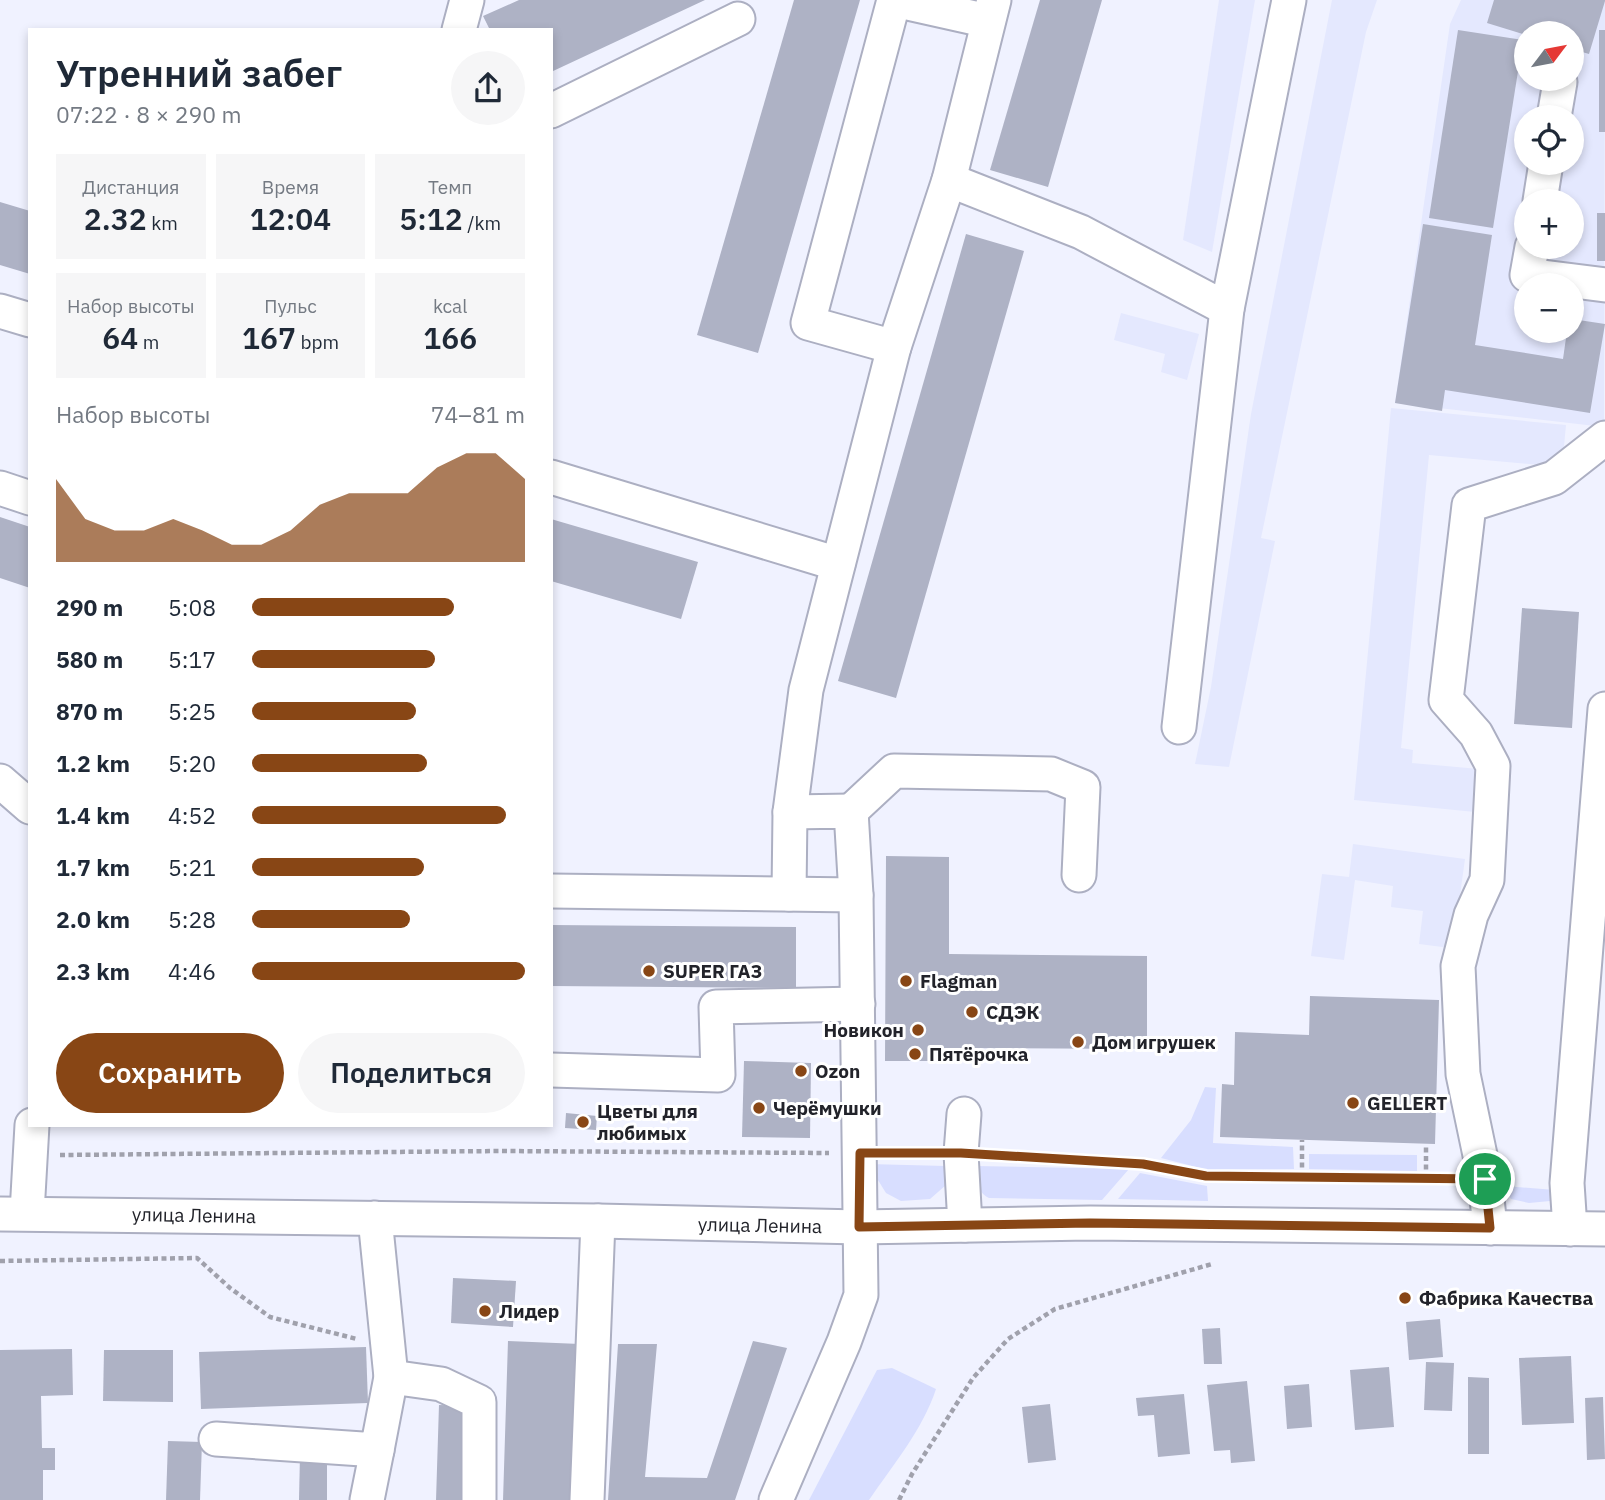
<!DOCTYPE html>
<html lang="ru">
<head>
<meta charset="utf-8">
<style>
	:root { --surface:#fff; --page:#f6f6f7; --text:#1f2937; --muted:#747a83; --accent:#884615 }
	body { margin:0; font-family:"IBM Plex Sans",sans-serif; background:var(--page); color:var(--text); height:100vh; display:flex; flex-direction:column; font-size:26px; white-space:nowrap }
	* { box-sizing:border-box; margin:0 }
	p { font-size:23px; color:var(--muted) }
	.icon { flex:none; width:38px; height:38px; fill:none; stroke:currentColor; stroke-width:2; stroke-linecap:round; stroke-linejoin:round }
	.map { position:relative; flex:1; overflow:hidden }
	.details { position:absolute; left:28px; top:28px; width:525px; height:1099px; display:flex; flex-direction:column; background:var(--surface); border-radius:0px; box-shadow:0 4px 10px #0003 }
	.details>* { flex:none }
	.needle { width:46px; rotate:58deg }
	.tools { position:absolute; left:1514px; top:21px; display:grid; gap:14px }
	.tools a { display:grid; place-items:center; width:70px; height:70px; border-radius:50%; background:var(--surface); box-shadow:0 4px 10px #0003; font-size:35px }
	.pin { position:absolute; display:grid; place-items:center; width:60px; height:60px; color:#fff; margin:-30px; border:4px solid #fff; border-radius:50%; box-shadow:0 2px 7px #0007 }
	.round { display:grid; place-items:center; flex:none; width:74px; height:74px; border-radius:37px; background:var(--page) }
	.summary { display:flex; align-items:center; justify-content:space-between; height:119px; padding:0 28px }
	h1 { font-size:38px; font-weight:600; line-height:52px }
	.metrics { display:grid; grid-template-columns:repeat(3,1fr); gap:10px; height:119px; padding:7px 28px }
	.metrics div { display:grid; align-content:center; border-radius:0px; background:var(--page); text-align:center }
	.metrics b { font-size:30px; font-weight:600 }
	.metrics small { font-size:19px; font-weight:400 }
	.metrics p { font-size:19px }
	.chart { height:196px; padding:14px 28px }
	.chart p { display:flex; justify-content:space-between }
	.chart svg { width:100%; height:126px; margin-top:7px; fill:var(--accent); opacity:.7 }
	.action { display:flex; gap:14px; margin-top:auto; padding:14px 28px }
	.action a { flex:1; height:80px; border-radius:42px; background:var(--accent); color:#fff; font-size:28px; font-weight:600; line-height:80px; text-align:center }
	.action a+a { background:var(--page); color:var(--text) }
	ul { padding:0 28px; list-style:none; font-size:23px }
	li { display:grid; grid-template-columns:112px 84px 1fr; align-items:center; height:52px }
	li i { height:18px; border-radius:9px; background:var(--accent) }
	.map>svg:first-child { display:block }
	.built { fill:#e4e8fe; fill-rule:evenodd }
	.green { fill:#d8deff }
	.building { fill:#aeb2c5 }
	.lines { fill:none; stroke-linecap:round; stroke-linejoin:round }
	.minor-casing { stroke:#acafc2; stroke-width:37 }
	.path { stroke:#a0a1ac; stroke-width:4.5; stroke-dasharray:5 3.5; stroke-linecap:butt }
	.minor { stroke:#fff; stroke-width:33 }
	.route-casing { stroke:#fff; stroke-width:14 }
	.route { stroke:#884615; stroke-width:9 }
	.poi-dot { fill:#884615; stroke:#fff; stroke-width:2.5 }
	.labels { text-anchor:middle; stroke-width:6; stroke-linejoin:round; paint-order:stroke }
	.poi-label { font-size:19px; font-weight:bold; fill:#22232a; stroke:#fff; text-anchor:start }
	.street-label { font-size:19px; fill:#22232a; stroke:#fff }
</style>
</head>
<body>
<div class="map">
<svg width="1605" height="1500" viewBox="0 0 1605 1500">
	<rect width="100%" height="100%" fill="#f0f2ff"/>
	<g class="built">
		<path d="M1219,0H1255L1212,252L1183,240Z"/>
		<path d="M1332,0H1377L1366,32L1261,538L1275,541L1229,767L1195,764L1211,687L1251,414Z"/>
		<path d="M1461,0H1605L1604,427L1395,403L1450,24ZM1526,33H1572V79H1526ZM1526,117H1572V163H1526ZM1526,201H1572V247H1526ZM1526,285H1572V331H1526Z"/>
		<path d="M1121,313L1199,334L1187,380L1161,372L1165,354L1114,340Z"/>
		<path d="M1391,408L1566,425L1562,467L1429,455L1401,748L1413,750L1412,763L1479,769L1475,812L1354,800Z"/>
		<path d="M1353,844L1465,859L1460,895L1464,896L1458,949L1419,944L1423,911L1391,907L1393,886L1355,880L1344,960L1311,956L1322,874L1349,877Z"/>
	</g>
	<g class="green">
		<path d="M1205,1087L1216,1088L1213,1143L1293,1147L1294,1169L1208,1170L1161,1158L1191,1120Z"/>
		<path d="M1309,1154L1417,1155V1171L1309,1169Z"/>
		<path d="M868,1164L946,1166V1185L930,1199L901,1201L886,1193Z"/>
		<path d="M975,1166L1129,1169L1102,1200L989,1198C976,1191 976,1180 975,1166Z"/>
		<path d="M1140,1173L1207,1186L1208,1201L1118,1199Z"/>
		<path d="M1504,1186L1555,1190L1550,1201L1529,1203L1511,1199Z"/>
		<path d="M892,1368L936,1389C923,1429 893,1465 869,1500H809L877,1370Z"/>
	</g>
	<g class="building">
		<path d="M519,0H705L551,72V30H490L483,16Z"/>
		<path d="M794,0H860L758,353L697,335Z"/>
		<path d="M1040,0H1102L1048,187L990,170Z"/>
		<path d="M1494,0H1605V1L1589,54L1572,49V33L1526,35L1487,23Z"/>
		<path d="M1458,30L1523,40L1493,228L1429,218Z"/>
		<rect x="1599" y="30" width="6" height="102"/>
		<path d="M0,202L30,211V274L0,265Z"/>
		<rect x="1597" y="213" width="8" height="48"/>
		<path d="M1423,224L1492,235L1475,345L1563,359L1567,331H1572V319L1605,324L1590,413L1445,390L1442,411L1395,403Z"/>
		<path d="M966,234L1024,251L896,698L838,681Z"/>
		<path d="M0,517L30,527V588L0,578Z"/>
		<path d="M551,519L698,562L681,619L551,581Z"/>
		<path d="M1522,608L1579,612L1572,728L1514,724Z"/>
		<path d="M886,856L949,857V954L1147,956V1049L944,1048V1061H885Z"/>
		<path d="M551,925L796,927V988L551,986Z"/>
		<path d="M1310,996L1439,1000L1435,1144L1220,1137L1222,1084L1234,1085L1235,1032L1309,1035Z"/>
		<path d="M744,1061L811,1063L810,1138L742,1137Z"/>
		<path d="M566,1113L597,1116L596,1130L565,1128Z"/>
		<path d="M453,1278L516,1281L513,1327L451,1323Z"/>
		<path d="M1440,1319L1443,1357L1409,1360L1406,1322Z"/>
		<path d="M1220,1328L1222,1364H1204L1202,1329Z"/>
		<path d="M508,1341L580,1344L575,1500H503Z"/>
		<path d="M753,1341L787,1348L735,1500H608L618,1344H657L645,1477L707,1478Z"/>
		<path d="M366,1347L368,1403L201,1409L199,1352Z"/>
		<path d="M72,1349L73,1395L41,1396L42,1448H55V1470H43V1500H0V1350Z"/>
		<path d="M104,1350H173V1402L103,1401Z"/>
		<path d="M1571,1356L1574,1423L1522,1425L1519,1358Z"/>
		<path d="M1426,1362L1454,1363L1452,1411L1424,1410Z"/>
		<path d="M1389,1367L1394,1427L1355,1430L1350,1370Z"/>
		<path d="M1468,1377L1489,1378V1454H1468Z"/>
		<path d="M1247,1381L1255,1461L1231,1463L1230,1450L1214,1451L1207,1385Z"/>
		<path d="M1309,1384L1312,1427L1287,1429L1284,1386Z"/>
		<path d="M1184,1394L1190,1454L1158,1457L1154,1415L1138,1416L1136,1398Z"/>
		<path d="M1603,1397L1605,1459L1587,1460L1585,1398Z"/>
		<path d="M1050,1404L1056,1460L1028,1463L1022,1407Z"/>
		<path d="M439,1405L472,1406L470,1500H436Z"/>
		<path d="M168,1441L202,1442L200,1500H166Z"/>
		<path d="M300,1455H327V1500H299Z"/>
	</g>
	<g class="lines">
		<defs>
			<g id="minor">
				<path d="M459,30L467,0"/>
				<path d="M551,111L738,19"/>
				<path d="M1554,117L1560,82"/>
				<path d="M949,180L1081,232L1227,309"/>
				<path d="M1540,201L1546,163"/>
				<path d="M1532,247L1527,275L1605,285"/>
				<path d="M0,311L30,320"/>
				<path d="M894,347L808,323L894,0L988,21"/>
				<path d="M551,477L838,564"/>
				<path d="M0,488L30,498"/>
				<path d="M1179,727L1227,309L1289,0"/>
				<path d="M0,781L30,807"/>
				<path d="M851,811L894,771L1051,774L1083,787L1079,875"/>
				<path d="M551,891L856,895"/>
				<path d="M789,894L790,812"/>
				<path d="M551,1070L718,1075L716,1007L858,1004"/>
				<path d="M964,1114L961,1153L965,1225"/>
				<path d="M27,1213L32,1125"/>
				<path d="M0,1214L598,1221L859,1227L1090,1223L1605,1229"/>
				<path d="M1490,1228L1485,1179L1463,1074L1458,966L1471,915L1487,880L1493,766L1476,734L1446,700L1469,505L1554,478L1605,438"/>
				<path d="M1570,1229L1567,1183L1605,709"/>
				<path d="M391,1377L441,1384L479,1402V1500"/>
				<path d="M216,1439L377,1450L391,1377L375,1218"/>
				<path d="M367,1500L377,1450"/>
				<path d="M587,1500L598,1221"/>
				<path d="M776,1500L844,1342L861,1295L856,895L851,811L790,812L806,690L894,347L949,180L994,0"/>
			</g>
		</defs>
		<use href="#minor" class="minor-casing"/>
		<g class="path">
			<path d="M890,1153H930"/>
			<path d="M60,1155L499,1151L829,1153"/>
			<path d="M991,1155L1143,1164L1206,1176L1454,1179"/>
			<path d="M1302,1176V1140"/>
			<path d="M1426,1178V1144"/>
			<path d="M0,1261L197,1258L230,1288L270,1317L357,1339"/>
			<path d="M899,1500L912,1474L973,1378L1008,1339L1055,1309L1212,1264"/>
		</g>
		<use href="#minor" class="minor"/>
	</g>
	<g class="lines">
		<defs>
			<path id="route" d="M860,1153H961L1143,1164L1206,1176L1485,1179L1490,1228L1090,1223L859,1227Z"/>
		</defs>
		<use href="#route" class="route-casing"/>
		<use href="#route" class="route"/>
	</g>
	<g class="poi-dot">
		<circle cx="649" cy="971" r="7"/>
		<circle cx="906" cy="981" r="7"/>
		<circle cx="972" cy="1012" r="7"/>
		<circle cx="918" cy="1030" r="7"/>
		<circle cx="1078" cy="1042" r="7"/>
		<circle cx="915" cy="1054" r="7"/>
		<circle cx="801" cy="1071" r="7"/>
		<circle cx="1353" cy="1103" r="7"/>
		<circle cx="759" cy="1108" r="7"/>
		<circle cx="583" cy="1122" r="7"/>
		<circle cx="1405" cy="1298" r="7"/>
		<circle cx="485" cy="1311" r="7"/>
	</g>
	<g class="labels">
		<g class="poi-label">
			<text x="663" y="978">SUPER ГАЗ</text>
			<text x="920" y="988">Flagman</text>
			<text x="986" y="1019">СДЭК</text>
			<text x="904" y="1037" text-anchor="end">Новикон</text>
			<text x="1092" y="1049">Дом игрушек</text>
			<text x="929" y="1061">Пятёрочка</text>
			<text x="815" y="1078">Ozon</text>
			<text x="1367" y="1110">GELLERT</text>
			<text x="773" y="1115">Черёмушки</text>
			<text x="597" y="1118">Цветы для<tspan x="597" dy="22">любимых</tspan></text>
			<text x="1419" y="1305">Фабрика Качества</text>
			<text x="499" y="1318">Лидер</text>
		</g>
		<g class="street-label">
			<text transform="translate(194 1215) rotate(1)" y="7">улица Ленина</text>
			<text transform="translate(760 1225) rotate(1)" y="7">улица Ленина</text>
		</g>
	</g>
</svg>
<div class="tools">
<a><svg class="needle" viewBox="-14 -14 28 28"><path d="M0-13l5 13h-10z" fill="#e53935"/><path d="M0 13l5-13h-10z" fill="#747a83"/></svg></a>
<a><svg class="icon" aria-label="locate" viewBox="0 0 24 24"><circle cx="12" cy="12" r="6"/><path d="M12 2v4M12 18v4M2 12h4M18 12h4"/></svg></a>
<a>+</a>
<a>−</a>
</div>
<div class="pin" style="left:1485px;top:1179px;background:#1e9e55"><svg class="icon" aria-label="arrive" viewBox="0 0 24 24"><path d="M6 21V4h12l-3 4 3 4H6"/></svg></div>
<section class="details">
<div class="summary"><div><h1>Утренний забег</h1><p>07:22 · 8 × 290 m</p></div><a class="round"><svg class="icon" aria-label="share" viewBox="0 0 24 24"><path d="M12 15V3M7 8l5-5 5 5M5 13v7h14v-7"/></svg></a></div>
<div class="metrics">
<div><p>Дистанция</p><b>2.32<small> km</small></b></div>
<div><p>Время</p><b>12:04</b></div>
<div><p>Темп</p><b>5:12<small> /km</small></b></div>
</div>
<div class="metrics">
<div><p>Набор высоты</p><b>64<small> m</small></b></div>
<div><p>Пульс</p><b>167<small> bpm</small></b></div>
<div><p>kcal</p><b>166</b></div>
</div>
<div class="chart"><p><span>Набор высоты</span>74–81 m</p>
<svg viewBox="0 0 160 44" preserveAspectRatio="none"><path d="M0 44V15L10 29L20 33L30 33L40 29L50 33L60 38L70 38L80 33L90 24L100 20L110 20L120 20L130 11L140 6L150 6L160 15V44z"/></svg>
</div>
<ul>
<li><b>290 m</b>5:08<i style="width:74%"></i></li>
<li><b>580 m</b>5:17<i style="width:67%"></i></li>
<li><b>870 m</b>5:25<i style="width:60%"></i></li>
<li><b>1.2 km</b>5:20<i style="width:64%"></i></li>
<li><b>1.4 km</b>4:52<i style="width:93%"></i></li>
<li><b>1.7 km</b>5:21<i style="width:63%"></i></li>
<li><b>2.0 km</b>5:28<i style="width:58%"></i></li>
<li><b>2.3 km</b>4:46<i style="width:100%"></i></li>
</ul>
<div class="action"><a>Сохранить</a><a>Поделиться</a></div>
</section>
</div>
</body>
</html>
